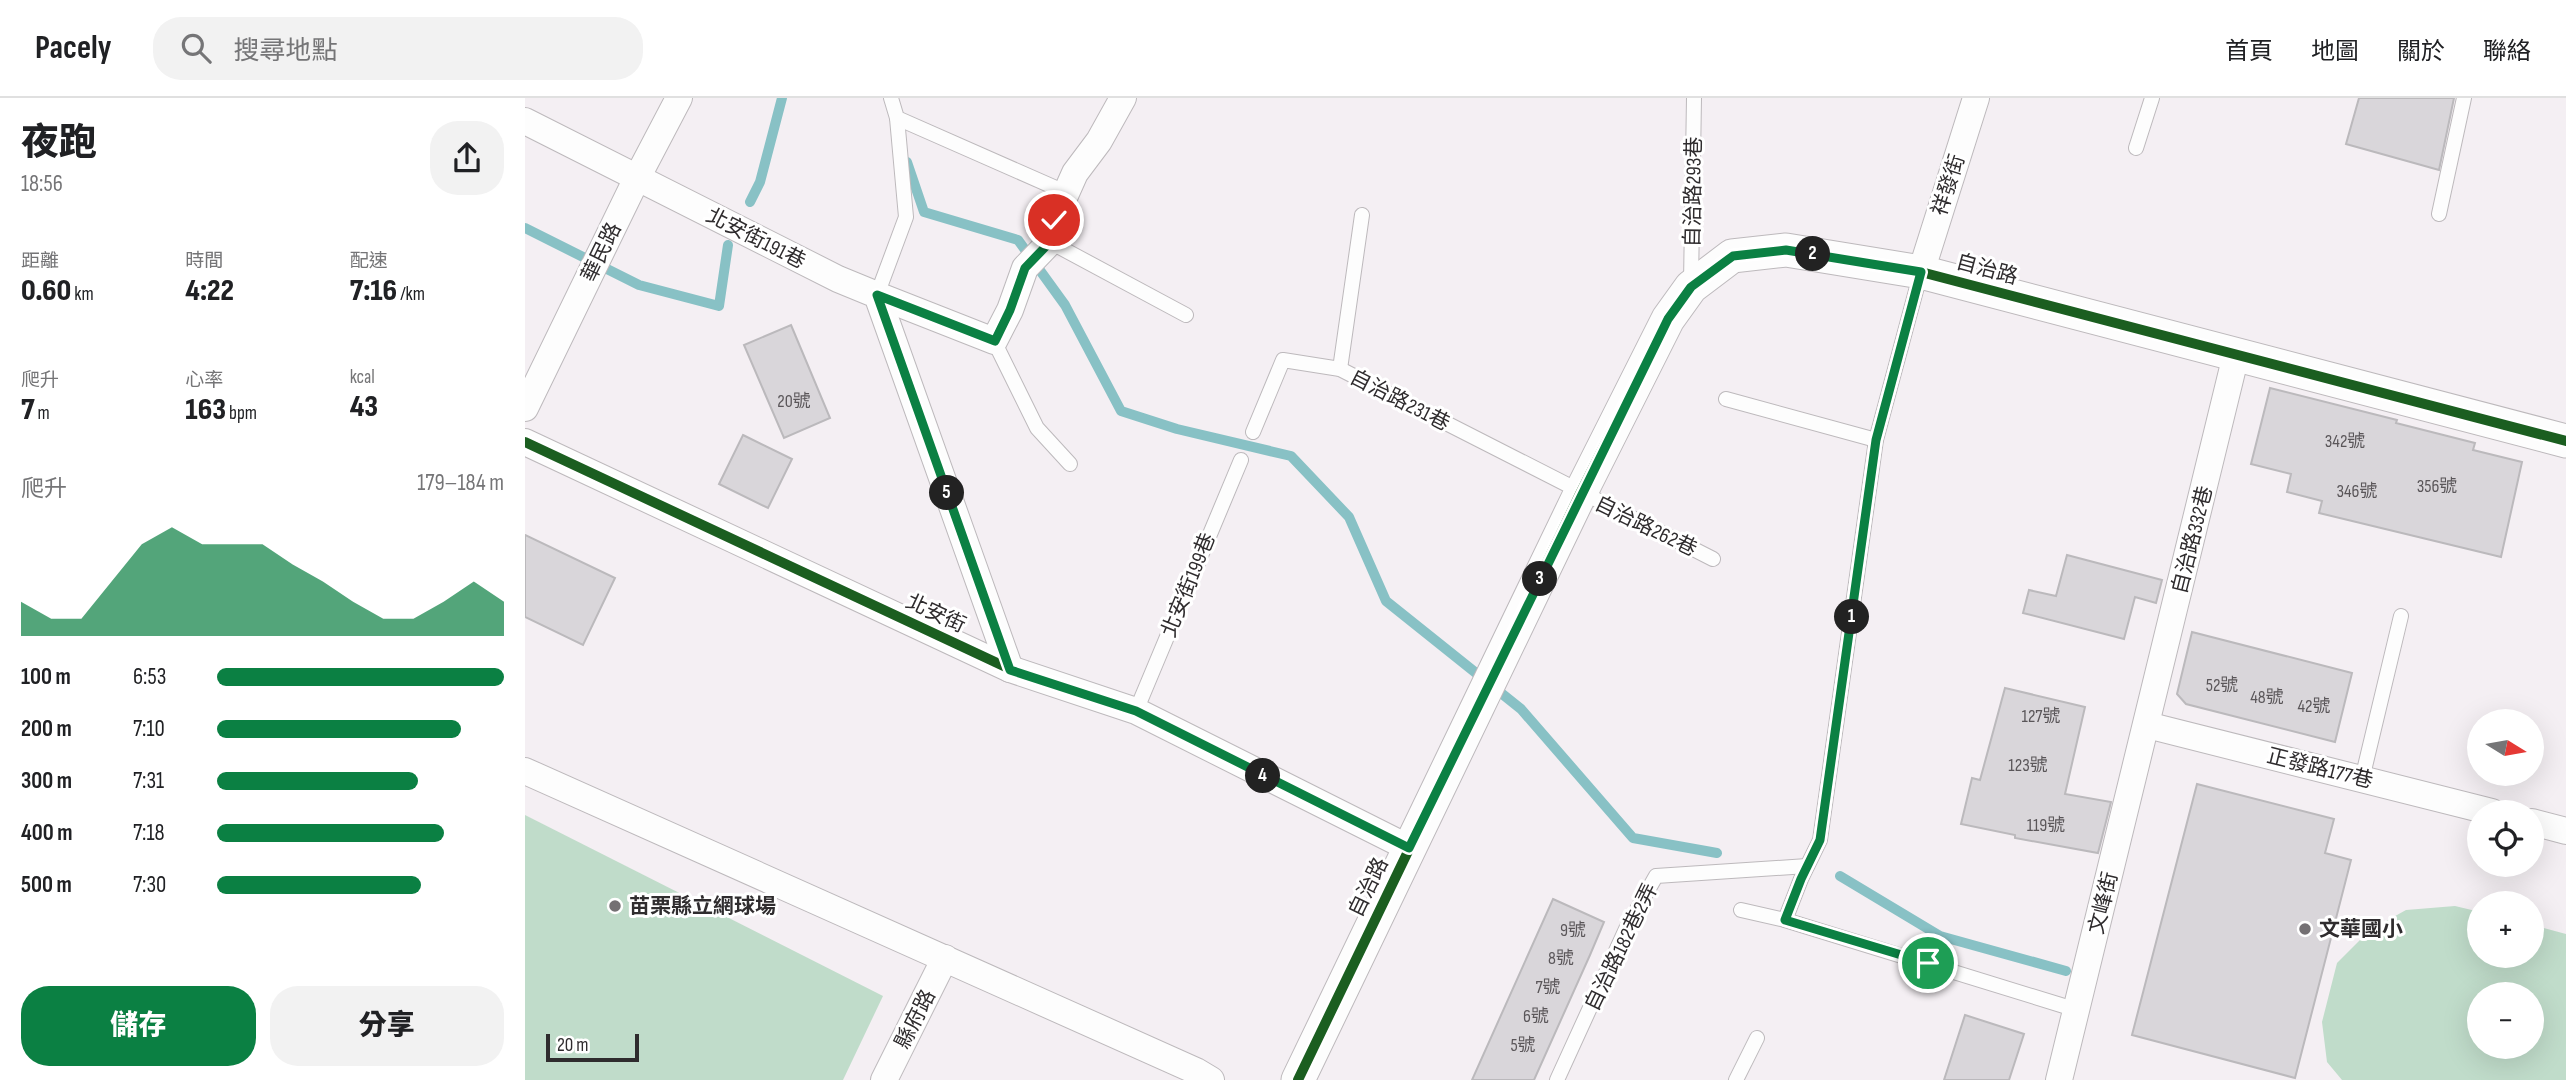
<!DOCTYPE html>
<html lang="zh-TW">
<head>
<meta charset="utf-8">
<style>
	:root { --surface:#fff; --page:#f2f2f2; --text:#202124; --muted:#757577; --line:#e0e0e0; --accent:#0b8043 }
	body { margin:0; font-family:"Sofia Sans Condensed","Noto Sans TC",sans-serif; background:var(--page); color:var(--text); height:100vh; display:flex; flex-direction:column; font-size:26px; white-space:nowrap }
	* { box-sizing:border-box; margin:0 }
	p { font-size:23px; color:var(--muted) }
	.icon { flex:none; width:38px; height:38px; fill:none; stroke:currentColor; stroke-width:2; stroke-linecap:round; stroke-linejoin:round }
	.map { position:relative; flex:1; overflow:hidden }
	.sheet { display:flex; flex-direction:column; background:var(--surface); width:525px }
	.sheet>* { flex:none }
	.needle { width:46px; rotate:101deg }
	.controls { position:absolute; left:1942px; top:611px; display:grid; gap:14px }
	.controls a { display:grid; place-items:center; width:77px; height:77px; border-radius:50%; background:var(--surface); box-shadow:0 7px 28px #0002; font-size:35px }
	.scale { position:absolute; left:21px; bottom:18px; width:93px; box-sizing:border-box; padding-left:7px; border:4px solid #2f2c2e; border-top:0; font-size:19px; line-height:24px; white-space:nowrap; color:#2f2c2e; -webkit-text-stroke:5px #fff; paint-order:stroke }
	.pin { position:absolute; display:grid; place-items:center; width:60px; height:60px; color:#fff; margin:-30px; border:4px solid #fff; border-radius:50%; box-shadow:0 2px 7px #0007 }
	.km { position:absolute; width:35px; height:35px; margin:-18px; border-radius:50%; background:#222; color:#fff; font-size:19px; line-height:35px; text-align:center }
	.round { display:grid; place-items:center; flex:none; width:74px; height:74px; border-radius:28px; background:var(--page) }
	.headline { display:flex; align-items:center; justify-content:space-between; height:119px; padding:0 21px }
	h1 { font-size:38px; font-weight:800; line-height:52px }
	.metrics { display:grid; grid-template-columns:repeat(3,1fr); gap:10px; height:119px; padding:7px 21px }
	.metrics div { display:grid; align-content:center }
	.metrics b { font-size:30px; font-weight:800 }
	.metrics small { font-size:19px; font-weight:400 }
	.metrics p { font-size:19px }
	.chart { height:196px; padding:14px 21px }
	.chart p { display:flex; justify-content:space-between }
	.chart svg { width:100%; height:126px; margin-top:7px; fill:var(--accent); opacity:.7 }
	.button { display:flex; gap:14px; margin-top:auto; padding:14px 21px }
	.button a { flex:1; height:80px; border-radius:28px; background:var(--accent); color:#fff; font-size:28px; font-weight:800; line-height:80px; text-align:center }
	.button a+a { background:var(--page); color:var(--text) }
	ul { padding:0 21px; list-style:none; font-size:23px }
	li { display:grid; grid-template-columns:112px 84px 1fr; align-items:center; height:52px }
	li i { height:18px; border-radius:9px; background:var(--accent) }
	header { display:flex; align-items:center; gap:42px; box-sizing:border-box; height:98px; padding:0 35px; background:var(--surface); border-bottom:2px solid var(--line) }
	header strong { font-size:33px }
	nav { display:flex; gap:38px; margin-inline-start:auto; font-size:24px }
	.search { width:490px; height:63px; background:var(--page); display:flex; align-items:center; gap:18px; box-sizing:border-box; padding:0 24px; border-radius:28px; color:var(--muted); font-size:26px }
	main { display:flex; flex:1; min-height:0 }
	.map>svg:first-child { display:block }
	.green { fill:#c0dcca; fill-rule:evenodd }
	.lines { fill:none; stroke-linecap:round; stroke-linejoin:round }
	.stream { stroke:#88c1c5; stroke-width:10 }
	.building { fill:#d9d6da; stroke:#bbb9bc; stroke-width:2 }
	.service-casing { stroke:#bdb9bc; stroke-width:16 }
	.minor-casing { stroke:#bdb9bc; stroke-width:28 }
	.tertiary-casing { stroke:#bdb9bc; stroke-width:35 }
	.service { stroke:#fdfdfd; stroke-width:14 }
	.minor { stroke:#fdfdfd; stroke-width:26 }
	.tertiary { stroke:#fdfdfd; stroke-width:33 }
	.cycleway-casing { stroke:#fff; stroke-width:15 }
	.cycleway { stroke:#1b5e20; stroke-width:10 }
	.route-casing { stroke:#fff; stroke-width:14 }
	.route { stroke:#0b8043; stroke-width:9 }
	.poi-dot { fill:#747073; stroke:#fff; stroke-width:2.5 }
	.labels { text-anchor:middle; stroke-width:6; stroke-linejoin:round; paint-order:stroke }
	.number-label { font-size:18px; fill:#5a5659 }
	.street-label { font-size:21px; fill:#2f2c2e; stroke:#fff }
	.poi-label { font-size:21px; font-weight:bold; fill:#2f2c2e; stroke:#fff; text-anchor:start }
</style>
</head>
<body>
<header>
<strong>Pacely</strong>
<div class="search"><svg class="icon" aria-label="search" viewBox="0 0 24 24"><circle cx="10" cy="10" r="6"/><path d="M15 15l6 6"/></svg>搜尋地點</div>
<nav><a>首頁</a><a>地圖</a><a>關於</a><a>聯絡</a></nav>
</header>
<main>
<section class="sheet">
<div class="headline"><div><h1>夜跑</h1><p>18:56</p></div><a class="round"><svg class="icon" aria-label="share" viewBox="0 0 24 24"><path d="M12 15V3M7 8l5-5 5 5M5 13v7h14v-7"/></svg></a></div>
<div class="metrics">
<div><p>距離</p><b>0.60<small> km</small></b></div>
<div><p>時間</p><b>4:22</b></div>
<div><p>配速</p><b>7:16<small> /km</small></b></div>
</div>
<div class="metrics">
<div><p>爬升</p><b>7<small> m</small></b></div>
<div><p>心率</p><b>163<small> bpm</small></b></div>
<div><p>kcal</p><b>43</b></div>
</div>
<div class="chart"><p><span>爬升</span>179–184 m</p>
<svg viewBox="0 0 160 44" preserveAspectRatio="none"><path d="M0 44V32L10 38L20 38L30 25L40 12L50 6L60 12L70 12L80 12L90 19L100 25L110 32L120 38L130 38L140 32L150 25L160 32V44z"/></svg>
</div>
<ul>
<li><b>100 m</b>6:53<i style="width:100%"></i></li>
<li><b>200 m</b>7:10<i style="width:85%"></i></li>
<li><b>300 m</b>7:31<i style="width:70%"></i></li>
<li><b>400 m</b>7:18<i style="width:79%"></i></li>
<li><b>500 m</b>7:30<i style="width:71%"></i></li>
</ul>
<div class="button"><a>儲存</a><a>分享</a></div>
</section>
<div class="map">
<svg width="2041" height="982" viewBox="0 0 2041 982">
	<rect width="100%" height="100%" fill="#f4eff3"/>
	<g class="green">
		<path d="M0,717L358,898L318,982H0Z"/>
		<path d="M1930,808L1955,814V858H2007V827L2041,836V982H1817L1802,964L1797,924L1812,865L1845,832L1881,812ZM2007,896V948H1955V896Z"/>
	</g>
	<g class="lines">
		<g class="stream">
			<path d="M382,64L399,114L493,142L540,207L596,313L652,331L766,358L824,419L861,503L996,611L1108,740L1192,755"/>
			<path d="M225,104L235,84L257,0"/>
			<path d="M0,130L114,187L194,208L203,147"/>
			<path d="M1315,778L1415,838L1541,873"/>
		</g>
	</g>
	<g class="building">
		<path d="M1834,0H1929L1914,72L1821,46Z"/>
		<path d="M266,227L305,320L259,340L219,247Z"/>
		<path d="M1745,290L1872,322L1871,325L1950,345L1948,352L1997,364L1976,459L1794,415L1797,403L1762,394L1766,376L1726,366Z"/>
		<path d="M218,337L267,361L243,410L194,386Z"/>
		<path d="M0,437L90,480L58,547L0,519Z"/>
		<path d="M1542,457L1637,482L1631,505L1610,499L1599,541L1498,515L1504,492L1531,498Z"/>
		<path d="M1667,534L1827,575L1810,644L1661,606L1652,596Z"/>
		<path d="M1480,590L1560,609L1540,696L1586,704L1573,755L1490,740V737L1436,726L1447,680L1455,682Z"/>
		<path d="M1672,686L1809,721L1800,755L1826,762L1770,980L1607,937Z"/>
		<path d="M1028,801L1079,824L1065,857L1009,982H947Z"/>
		<path d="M1440,917L1499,936L1484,982H1419Z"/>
	</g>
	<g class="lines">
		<defs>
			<g id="service">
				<path d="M366,0L372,20L540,94"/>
				<path d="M1611,50L1627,0"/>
				<path d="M1914,116L1939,0"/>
				<path d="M525,144L661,217"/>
				<path d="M1166,184L1169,0"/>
				<path d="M352,197L381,119L372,20"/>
				<path d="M469,243L512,330L545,366"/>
				<path d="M815,271L837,117"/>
				<path d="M1201,301L1351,342"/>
				<path d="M728,334L758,262L815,271L1188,461"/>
				<path d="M611,613L716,362"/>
				<path d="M1837,681L1876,518"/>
				<path d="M1216,812L1260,822L1552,912"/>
				<path d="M1260,822L1276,781L1295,742L1351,342L1396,174"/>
				<path d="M1032,982L1101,831L1131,778L1282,768"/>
				<path d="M1211,982L1232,940"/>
			</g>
			<g id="minor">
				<path d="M0,23L313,181L352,197L485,571"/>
				<path d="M1396,174L1451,0"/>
				<path d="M352,197L469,243L485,212L500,170L525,144L529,122L550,75L574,43L598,0"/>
				<path d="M0,310L112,80L154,0"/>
				<path d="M0,344L485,571L611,613L884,750"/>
				<path d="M1622,627L1967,714"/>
				<path d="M0,673L671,973L686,982"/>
				<path d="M2007,724L2041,733"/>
				<path d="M359,982L420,860"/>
				<path d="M1534,982L1711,257"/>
			</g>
			<path id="tertiary" d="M773,982L1055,396L1143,221L1166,189L1207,158L1261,152L1396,174L2041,343"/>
		</defs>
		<use href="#service" class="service-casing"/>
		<use href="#minor" class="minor-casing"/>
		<use href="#tertiary" class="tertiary-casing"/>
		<use href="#service" class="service"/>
		<use href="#minor" class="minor"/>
		<use href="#tertiary" class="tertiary"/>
		<defs>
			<g id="cycleway">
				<path d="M0,344L485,571L611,613L884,750"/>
				<path d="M773,982L1055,396L1143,221L1166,189L1207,158L1261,152L1396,174L2041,343"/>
			</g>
		</defs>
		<use href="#cycleway" class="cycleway-casing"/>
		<use href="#cycleway" class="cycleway"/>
	</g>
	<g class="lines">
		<defs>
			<path id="route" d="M529,122L525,144L500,170L485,212L470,243L352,197L485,572L611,613L884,750L1143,221L1166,189L1208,158L1261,152L1396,174L1351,342L1295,742L1276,781L1260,822L1403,865"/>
		</defs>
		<use href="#route" class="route-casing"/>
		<use href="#route" class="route"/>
	</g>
	<g class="poi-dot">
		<circle cx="90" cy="808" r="7"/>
		<circle cx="1780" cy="831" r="7"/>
	</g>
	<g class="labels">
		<g class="number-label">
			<text x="269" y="309">20號</text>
			<text x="1820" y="349">342號</text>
			<text x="1912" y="394">356號</text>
			<text x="1832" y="399">346號</text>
			<text x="1697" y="593">52號</text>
			<text x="1742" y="605">48號</text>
			<text x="1789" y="614">42號</text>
			<text x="1516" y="624">127號</text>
			<text x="1503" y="673">123號</text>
			<text x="1521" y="733">119號</text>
			<text x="1048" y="838">9號</text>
			<text x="1036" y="866">8號</text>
			<text x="1023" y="895">7號</text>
			<text x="1011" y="924">6號</text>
			<text x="998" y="953">5號</text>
		</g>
		<g class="street-label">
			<text transform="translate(1423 87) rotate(-72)" y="7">祥發街</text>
			<text transform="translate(1168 94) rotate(-89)" y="7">自治路293巷</text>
			<text transform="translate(231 140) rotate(27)" y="7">北安街191巷</text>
			<text transform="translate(76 154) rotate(-64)" y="7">華民路</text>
			<text transform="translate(1462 171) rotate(15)" y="7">自治路</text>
			<text transform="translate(875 302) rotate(27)" y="7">自治路231巷</text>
			<text transform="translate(1121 428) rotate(26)" y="7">自治路262巷</text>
			<text transform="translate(1667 442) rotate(-76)" y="7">自治路332巷</text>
			<text transform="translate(663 487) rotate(-68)" y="7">北安街199巷</text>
			<text transform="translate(411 515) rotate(25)" y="7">北安街</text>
			<text transform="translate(1795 670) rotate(14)" y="7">正發路177巷</text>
			<text transform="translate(843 789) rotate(-64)" y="7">自治路</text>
			<text transform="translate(1578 805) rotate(-76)" y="7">文峰街</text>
			<text transform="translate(1096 849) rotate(-64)" y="7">自治路182巷2弄</text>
			<text transform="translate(390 921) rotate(-63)" y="7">縣府路</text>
		</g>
		<g class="poi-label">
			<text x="104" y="815">苗栗縣立網球場</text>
			<text x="1794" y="838">文華國小</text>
		</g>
	</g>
</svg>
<div class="controls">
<a><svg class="needle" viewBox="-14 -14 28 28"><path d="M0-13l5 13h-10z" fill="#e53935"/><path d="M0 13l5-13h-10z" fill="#757577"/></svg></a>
<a><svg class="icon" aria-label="locate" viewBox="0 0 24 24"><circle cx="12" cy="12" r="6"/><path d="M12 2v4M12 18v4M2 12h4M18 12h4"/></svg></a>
<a>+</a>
<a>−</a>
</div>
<div class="scale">20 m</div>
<div class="pin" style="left:1403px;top:865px;background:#1e9e55"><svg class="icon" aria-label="arrive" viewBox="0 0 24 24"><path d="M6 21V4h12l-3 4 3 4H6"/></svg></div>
<div class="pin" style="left:529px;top:122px;background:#d93025"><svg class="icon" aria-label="check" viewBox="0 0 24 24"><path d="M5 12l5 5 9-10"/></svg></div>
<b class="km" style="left:1327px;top:519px">1</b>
<b class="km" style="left:1288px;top:156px">2</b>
<b class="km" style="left:1015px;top:481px">3</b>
<b class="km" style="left:738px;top:678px">4</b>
<b class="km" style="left:422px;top:395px">5</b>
</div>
</main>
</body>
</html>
